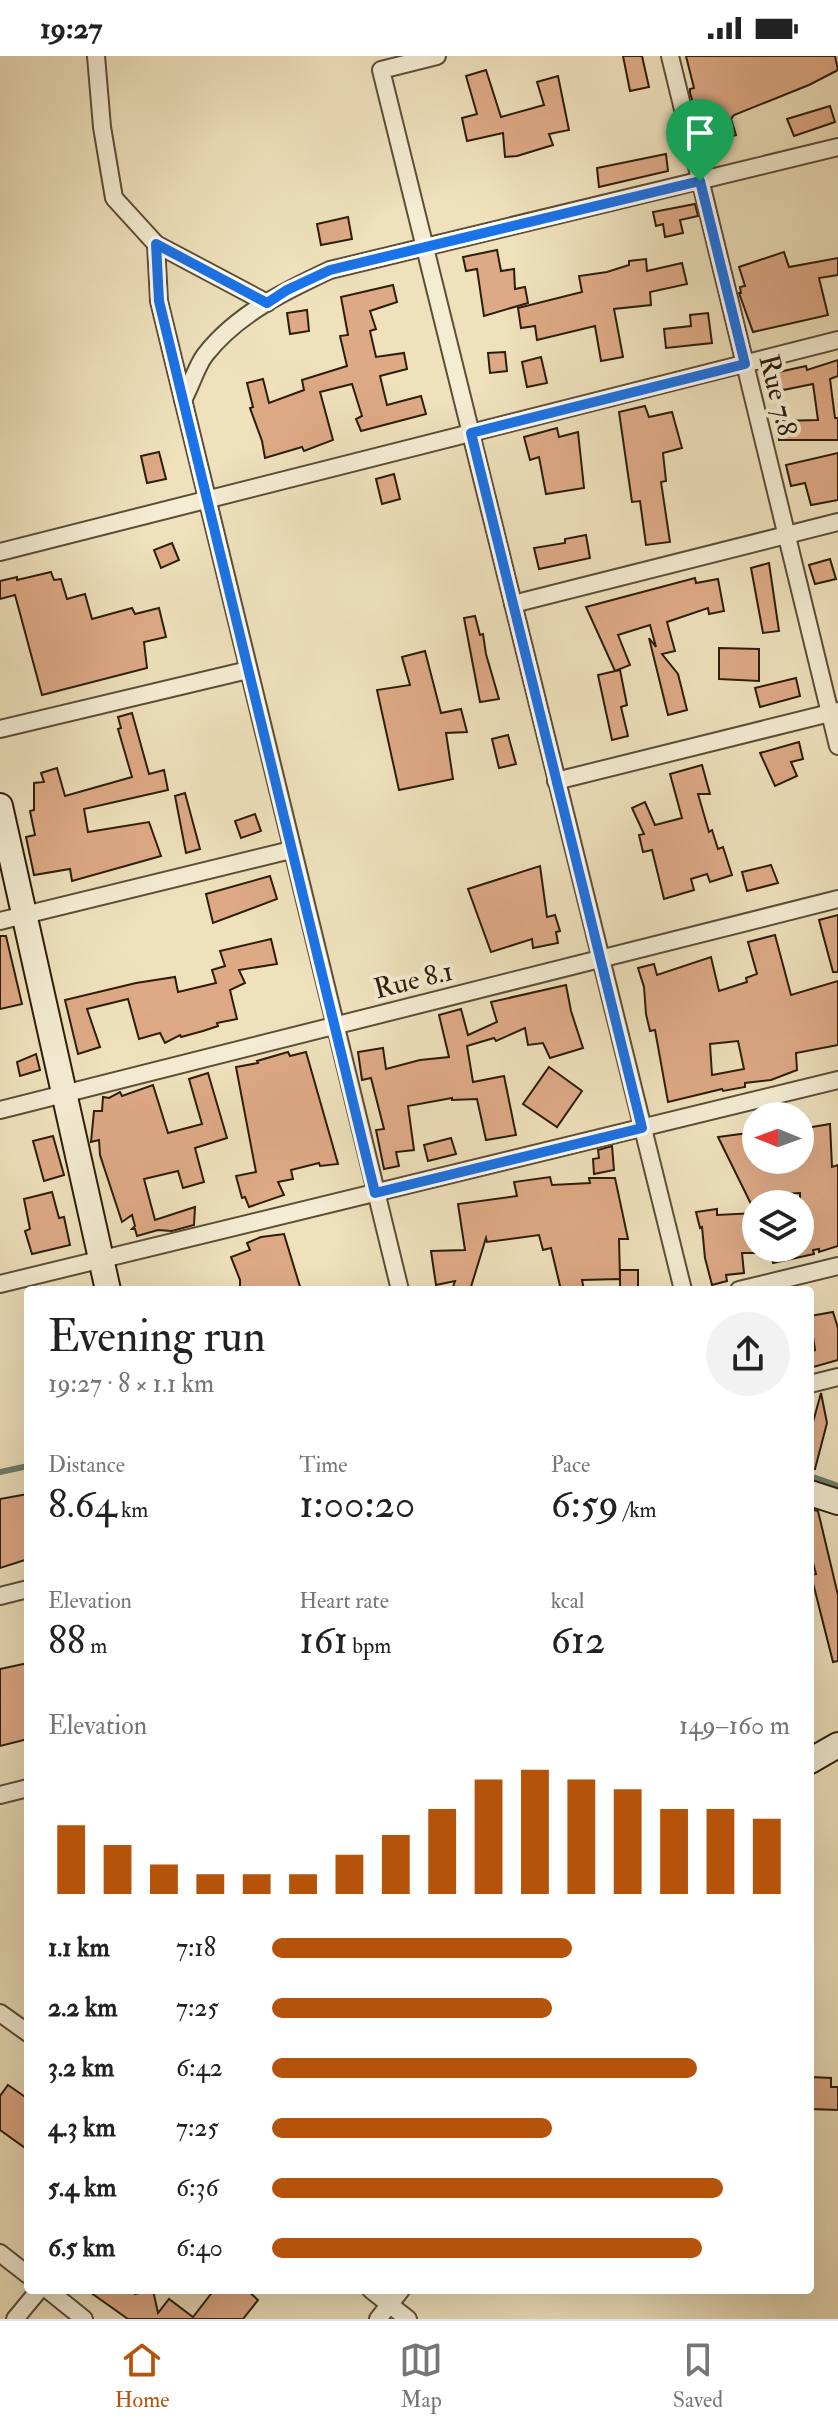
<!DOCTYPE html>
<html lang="en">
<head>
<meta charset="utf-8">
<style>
	:root { --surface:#fff; --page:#f2f2f2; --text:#222; --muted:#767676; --line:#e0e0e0; --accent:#b45309 }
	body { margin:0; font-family:"IM FELL Double Pica",serif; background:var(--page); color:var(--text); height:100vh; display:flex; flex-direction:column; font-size:30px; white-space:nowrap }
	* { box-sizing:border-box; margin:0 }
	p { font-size:26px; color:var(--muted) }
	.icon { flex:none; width:44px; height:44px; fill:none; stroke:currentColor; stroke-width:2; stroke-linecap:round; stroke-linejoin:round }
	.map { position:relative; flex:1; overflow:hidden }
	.details { position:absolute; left:24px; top:1230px; width:790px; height:1008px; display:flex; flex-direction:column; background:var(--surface); border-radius:8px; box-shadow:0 8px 32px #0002 }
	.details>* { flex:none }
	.needle { width:52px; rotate:271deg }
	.controls { position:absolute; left:742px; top:1046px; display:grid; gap:16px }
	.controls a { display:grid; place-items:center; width:72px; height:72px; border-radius:50%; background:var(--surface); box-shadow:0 8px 32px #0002; font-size:40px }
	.pin { position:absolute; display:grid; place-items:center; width:68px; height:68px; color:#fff; margin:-82px -34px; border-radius:50% 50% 50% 0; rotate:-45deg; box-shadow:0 0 8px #0007 }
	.pin .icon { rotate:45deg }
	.round { display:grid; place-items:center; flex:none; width:84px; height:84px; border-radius:42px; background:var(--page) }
	.head { display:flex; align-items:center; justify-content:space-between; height:136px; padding:0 24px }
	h1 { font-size:44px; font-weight:600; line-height:60px }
	.stats { display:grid; grid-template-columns:repeat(3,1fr); gap:12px; height:136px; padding:8px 24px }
	.stats div { display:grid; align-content:center }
	.stats b { font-size:40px; font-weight:600 }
	.stats small { font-size:22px; font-weight:400 }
	.stats p { font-size:22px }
	.chart { height:224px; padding:16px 24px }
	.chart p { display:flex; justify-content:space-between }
	.chart svg { width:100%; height:144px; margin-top:8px; stroke:var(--accent); stroke-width:6 }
	ul { padding:0 24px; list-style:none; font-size:26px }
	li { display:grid; grid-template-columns:128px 96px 1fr; align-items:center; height:60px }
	li i { height:20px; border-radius:10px; background:var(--accent) }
	.status { display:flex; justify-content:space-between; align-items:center; height:56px; padding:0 40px; background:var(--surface); direction:ltr }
	.status svg { height:22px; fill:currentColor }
	.tabs { display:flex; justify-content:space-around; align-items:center; height:112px; border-top:2px solid var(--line); background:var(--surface); font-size:22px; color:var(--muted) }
	.tabs a { display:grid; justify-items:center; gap:4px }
	.tabs .active { color:var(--accent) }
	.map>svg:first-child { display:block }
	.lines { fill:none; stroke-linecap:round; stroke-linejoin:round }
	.stream { stroke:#6e7e6f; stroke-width:6 }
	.building { fill:#deaa86; stroke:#2d1d0b; stroke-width:2; fill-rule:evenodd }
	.street-casing { stroke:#5d4e37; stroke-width:20 }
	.secondary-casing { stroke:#2d1d0b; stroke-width:28 }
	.street { stroke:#f4ecd3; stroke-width:16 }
	.secondary { stroke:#f4ecd3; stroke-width:24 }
	.route-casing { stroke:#fff; stroke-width:16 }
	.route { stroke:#1a73e8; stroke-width:10 }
	.labels { text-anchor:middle; stroke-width:8; stroke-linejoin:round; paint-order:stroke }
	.street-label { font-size:28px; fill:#2d1d0b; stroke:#f4ecd3 }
</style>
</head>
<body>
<div class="status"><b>19:27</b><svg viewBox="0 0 49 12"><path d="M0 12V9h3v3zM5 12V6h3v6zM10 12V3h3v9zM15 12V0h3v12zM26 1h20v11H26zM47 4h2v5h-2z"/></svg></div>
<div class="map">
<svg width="838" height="2263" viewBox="0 0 838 2263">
	<rect width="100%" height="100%" fill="#eee1bc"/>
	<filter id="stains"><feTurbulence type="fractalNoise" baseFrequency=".0025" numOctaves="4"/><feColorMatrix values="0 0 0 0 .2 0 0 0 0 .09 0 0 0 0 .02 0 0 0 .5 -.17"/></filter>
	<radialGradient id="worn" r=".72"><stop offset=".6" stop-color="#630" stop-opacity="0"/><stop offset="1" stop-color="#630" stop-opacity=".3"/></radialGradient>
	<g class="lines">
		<g class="stream">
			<path d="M0,1416L28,1410"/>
			<path d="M810,1420L838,1430"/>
		</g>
	</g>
	<g class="building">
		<path d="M623,0H642L649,31L630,35Z"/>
		<path d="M686,0H835L838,14L809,29L734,59L731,63L736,79L707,88L698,49L694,50L690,37V33L694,32Z"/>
		<path d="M486,14L501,61L544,49L537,26L558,20L569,74L549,78L553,89L517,100L505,101L503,77L467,85L462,62L477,58L466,20Z"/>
		<path d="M830,50L835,66L794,80L787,63Z"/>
		<path d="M666,98L668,115L599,131L597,112Z"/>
		<path d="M695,148L698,160L680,164L683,177L665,181L663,168L656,170L653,156Z"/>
		<path d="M348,161L352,183L321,189L317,168Z"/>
		<path d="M497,194L501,215L514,213L515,233L525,231L528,247L484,260L477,213L466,215L463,201Z"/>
		<path d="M784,196L789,211L838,202V219L819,222L828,259L753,276L739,237H741L740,231L745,230L739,211Z"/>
		<path d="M646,203L647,215L682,207L687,228L650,236L651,249L614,253L623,301L601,305L595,270L537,284L535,270L521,272L518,252L582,236L579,220L607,216L629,209V205Z"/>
		<path d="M393,229L397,246L370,255L376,273L370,275L376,301L404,297L407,313L380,320L387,349L421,340L426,358L361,375L356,363L362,360L352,328L320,336L333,384L304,395L302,391L265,402L262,385L250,352L253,351L247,327L263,323L269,347L304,334L302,324L347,310L340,280L348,279L341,241Z"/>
		<path d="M307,254L309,275L290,278L287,257Z"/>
		<path d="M708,257L712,287L666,292L664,273L691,270L690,259Z"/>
		<path d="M505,296L507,315L490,317L488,297Z"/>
		<path d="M541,301L547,327L527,331L522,306Z"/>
		<path d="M838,304V320L830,323L835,362H838V384H779L778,365L818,364L813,328L778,335L774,317L806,310L807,314Z"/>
		<path d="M645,350L649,361L672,356L682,392L663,397L666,425L661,426L670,486L646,489L640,445L632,446L619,356Z"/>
		<path d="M557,372L559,381L578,376L584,432L546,438L539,401L530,404L524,381Z"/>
		<path d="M159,396L166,423L147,427L141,400Z"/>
		<path d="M838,397V444L811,449L805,427L791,430L786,409Z"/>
		<path d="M394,418L400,443L382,448L376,423Z"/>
		<path d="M586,479L590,502L539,513L534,492L565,487V483Z"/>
		<path d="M172,487L179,504L161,512L154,494Z"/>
		<path d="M830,503L836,523L815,528L809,509Z"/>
		<path d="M769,507L779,575L763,577L751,512Z"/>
		<path d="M51,516L54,524L61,523L67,543L85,538L92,563L132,552L135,558L159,552L166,581L144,586L147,612L42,639L15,539L0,543V525L17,521V524Z"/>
		<path d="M695,522L696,527L718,523L724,555L709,558L708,552L667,566L675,595L662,598L678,618L687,654L668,659L649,582L656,591L650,569L618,579L630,609L615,615L586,551Z"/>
		<path d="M475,560L480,579L483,578L486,598L499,643L480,646L464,562Z"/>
		<path d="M719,592L759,593V625L719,623Z"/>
		<path d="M425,595L441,657L461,653L467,676L446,677L453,723L399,734L377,634L410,629L402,601Z"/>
		<path d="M620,614L627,649L621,651L628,680L612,684L598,619Z"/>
		<path d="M796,622L800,640L760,651L755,632Z"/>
		<path d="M132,657L149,718L164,714L168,734L84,753L88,776L149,766L161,800L72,825L70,813L34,819L26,781L35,779L30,755L34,754V727L44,726L41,717L57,712L65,740L132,721L118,673L121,672L118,661Z"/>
		<path d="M508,679L516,708L499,712L492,683Z"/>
		<path d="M799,686L803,703L791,706L797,720L775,730L760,697Z"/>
		<path d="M702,709L710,738H698L709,776L712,774L718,793L723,791L732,819L710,826L707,818L691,823L694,834L664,843L652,794L643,796L639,779L644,778L632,752L645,746L655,769L682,762L670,718Z"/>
		<path d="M185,737L200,793L186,797L175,740Z"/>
		<path d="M255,758L261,775L241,782L235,765Z"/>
		<path d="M771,809L778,827L747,835L742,816Z"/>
		<path d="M540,810L547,861L555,859L560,875L556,876L558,887L533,892L532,883L491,896L468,833Z"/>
		<path d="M270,820L277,843L213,867L206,838Z"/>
		<path d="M838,859V916H833L819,864Z"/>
		<path d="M775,879L791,939L838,925V989L796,997L797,1014L771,1024L745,1027V1031L723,1035L722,1033L668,1046L655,974L650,975L646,958L644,931L638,912L654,908L657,919L711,901L719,935L747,926L746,922L757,918L748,886ZM738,985L744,1013L712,1019L710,988Z"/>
		<path d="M0,880H6L22,948L0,953Z"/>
		<path d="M271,883L277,908L239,914L245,927L230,934L237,963L217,967L218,970L203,975L181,981L180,979L165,987L160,977L139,983L128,943L87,953L100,991L78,998L65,944L136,927L175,921L178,936L216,927L212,914L225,910L220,895Z"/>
		<path d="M566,929L571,955L583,992L550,1002L543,987L528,989L525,972L496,985L494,982L467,990L473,1026L504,1020L516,1079L486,1084L477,1043L452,1044V1042L408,1050L414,1094L396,1096L399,1110L384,1113L376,1074L384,1073L371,1022L362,1024L358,996L383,992L386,1013L420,1004L449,1001L439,959L461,953L468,979L497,966L491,946Z"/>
		<path d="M288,996L290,1000L306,996L338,1108L320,1110L319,1107L291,1114L293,1123L278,1126L284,1139L249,1151L245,1141L242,1142L236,1120L256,1116L236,1011L258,1007L257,1005Z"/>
		<path d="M36,998L40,1014L20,1020L17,1006Z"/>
		<path d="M549,1011L582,1035L557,1071L523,1048Z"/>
		<path d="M208,1017L227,1082L195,1092L204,1126L183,1132L178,1115L144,1123L155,1164L195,1151L194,1169L172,1175L158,1174L137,1180L135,1173H132L135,1170L132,1159L122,1166L100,1099L99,1084L91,1086L94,1055H102L103,1041L109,1042L120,1036L122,1040L153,1029L168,1077L202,1068L189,1023Z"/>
		<path d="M830,1068L832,1111L838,1109V1190L819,1196V1193L813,1194L814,1198L773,1207L770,1192H800V1137L764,1139V1148H751L718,1081L756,1076V1104H800V1098L803,1097L800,1073Z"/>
		<path d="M53,1080L64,1119L44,1125L33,1085Z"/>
		<path d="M451,1082L456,1098L428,1105L424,1089Z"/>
		<path d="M612,1090L614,1114L594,1118L593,1103L599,1102L598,1094Z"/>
		<path d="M550,1121L552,1129L590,1127L589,1122H615L628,1183H619L620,1222V1214H638V1234H620V1223L582,1224L584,1234H561L551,1192L543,1194L539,1179L487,1186L486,1182L470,1234H452L455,1225L436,1229L431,1195L465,1194L458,1148L517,1140L514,1126Z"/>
		<path d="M52,1136L59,1162L64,1161L70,1189L32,1198L25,1175L30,1173L24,1143Z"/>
		<path d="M717,1153V1159L756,1157V1197H742L744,1217L726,1219L727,1225L712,1229L705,1202L702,1171L700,1172L696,1156Z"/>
		<path d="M284,1178L301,1234H240V1224L231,1201L250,1194L247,1187L261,1181Z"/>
		<path d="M833,1256L838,1272V1304L810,1312V1296L815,1294L810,1260Z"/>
		<path d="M821,1337L827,1367L815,1413H810V1377Z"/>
		<path d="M28,1438V1503L0,1512V1443Z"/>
		<path d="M810,1453L818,1455L838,1539V1605L833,1606L811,1519L816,1518L810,1495Z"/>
		<path d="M28,1607V1683L0,1690V1613Z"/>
		<path d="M812,2021L831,2022V2031H838V2054L811,2053Z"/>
		<path d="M8,2029L28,2043V2094L0,2074V2040Z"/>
		<path d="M87,2234H135V2238L153,2234L158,2257L169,2243L193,2261L214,2234H247L258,2244L243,2263H128Z"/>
	</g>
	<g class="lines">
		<defs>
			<g id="street">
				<path d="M96,0L102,71L114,142L156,188L267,247"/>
				<path d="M437,0L381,14L683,1234"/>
				<path d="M670,0L838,690"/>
				<path d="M156,188L159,245L400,1234"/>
				<path d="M183,344C191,330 196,311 205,299C237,258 285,235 330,214L838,91"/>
				<path d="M0,496L838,284"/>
				<path d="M513,548L838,466"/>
				<path d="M0,673L248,614"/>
				<path d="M556,725L838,655"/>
				<path d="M0,865L291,794"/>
				<path d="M0,1054L838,843"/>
				<path d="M0,1228L838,1024"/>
				<path d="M739,1234L838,1210"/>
				<path d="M810,1328L838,1321"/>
				<path d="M0,1540L28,1533"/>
				<path d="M0,1739L28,1732"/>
				<path d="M0,1957L28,1977"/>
				<path d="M0,2197L28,2219"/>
				<path d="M48,2234L84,2263"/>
				<path d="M371,2234L408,2263"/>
				<path d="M15,2263L39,2234"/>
				<path d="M378,2263L401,2234"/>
			</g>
			<g id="secondary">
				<path d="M0,750L108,1234"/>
				<path d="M810,1437L838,1446"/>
				<path d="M810,1705L838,1689"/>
			</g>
		</defs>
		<use href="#street" class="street-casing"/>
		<use href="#secondary" class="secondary-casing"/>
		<use href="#street" class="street"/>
		<use href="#secondary" class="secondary"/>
	</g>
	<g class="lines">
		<defs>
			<path id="route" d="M700,125L745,308L471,377L642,1072L375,1137L159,245L156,188L267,247L287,234L330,214Z"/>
		</defs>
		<use href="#route" class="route-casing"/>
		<use href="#route" class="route"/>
	</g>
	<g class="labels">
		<g class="street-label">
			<text transform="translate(779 339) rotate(76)" y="10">Rue 7.8</text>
			<text transform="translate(413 923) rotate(-14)" y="10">Rue 8.1</text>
		</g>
	</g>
	<rect width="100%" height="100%" filter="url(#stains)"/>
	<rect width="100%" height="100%" fill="url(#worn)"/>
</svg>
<div class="controls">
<a><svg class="needle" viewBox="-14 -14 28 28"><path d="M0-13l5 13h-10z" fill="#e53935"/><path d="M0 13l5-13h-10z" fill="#767676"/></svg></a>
<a><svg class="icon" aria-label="layers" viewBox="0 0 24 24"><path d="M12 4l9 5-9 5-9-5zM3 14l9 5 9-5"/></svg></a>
</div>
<div class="pin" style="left:700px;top:125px;background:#1e9e55"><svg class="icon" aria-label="arrive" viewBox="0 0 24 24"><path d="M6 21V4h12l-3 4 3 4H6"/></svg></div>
<section class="details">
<div class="head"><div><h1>Evening run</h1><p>19:27 · 8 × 1.1 km</p></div><a class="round"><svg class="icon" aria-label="share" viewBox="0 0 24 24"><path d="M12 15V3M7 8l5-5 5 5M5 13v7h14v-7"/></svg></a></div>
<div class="stats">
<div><p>Distance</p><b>8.64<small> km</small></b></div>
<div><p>Time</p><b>1:00:20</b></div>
<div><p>Pace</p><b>6:59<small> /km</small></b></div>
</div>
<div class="stats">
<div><p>Elevation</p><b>88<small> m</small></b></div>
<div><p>Heart rate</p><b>161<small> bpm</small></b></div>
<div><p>kcal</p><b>612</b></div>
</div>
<div class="chart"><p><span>Elevation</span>149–160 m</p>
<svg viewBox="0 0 160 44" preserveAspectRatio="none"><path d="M5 44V23M15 44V29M25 44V35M35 44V38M45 44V38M55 44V38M65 44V32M75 44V26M85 44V18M95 44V9M105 44V6M115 44V9M125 44V12M135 44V18M145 44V18M155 44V21"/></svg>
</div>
<ul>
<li><b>1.1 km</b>7:18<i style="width:58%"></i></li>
<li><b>2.2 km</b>7:25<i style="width:54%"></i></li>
<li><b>3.2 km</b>6:42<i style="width:82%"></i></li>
<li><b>4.3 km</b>7:25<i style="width:54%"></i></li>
<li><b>5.4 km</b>6:36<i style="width:87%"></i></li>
<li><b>6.5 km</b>6:40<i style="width:83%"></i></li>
</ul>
</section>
</div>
<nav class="tabs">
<a class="active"><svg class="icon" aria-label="home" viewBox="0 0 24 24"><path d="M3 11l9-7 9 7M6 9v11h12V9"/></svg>Home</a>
<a><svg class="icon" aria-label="map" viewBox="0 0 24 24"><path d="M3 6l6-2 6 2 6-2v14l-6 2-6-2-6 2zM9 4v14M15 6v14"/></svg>Map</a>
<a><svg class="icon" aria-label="saved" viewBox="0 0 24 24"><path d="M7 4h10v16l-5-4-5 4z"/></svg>Saved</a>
</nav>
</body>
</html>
